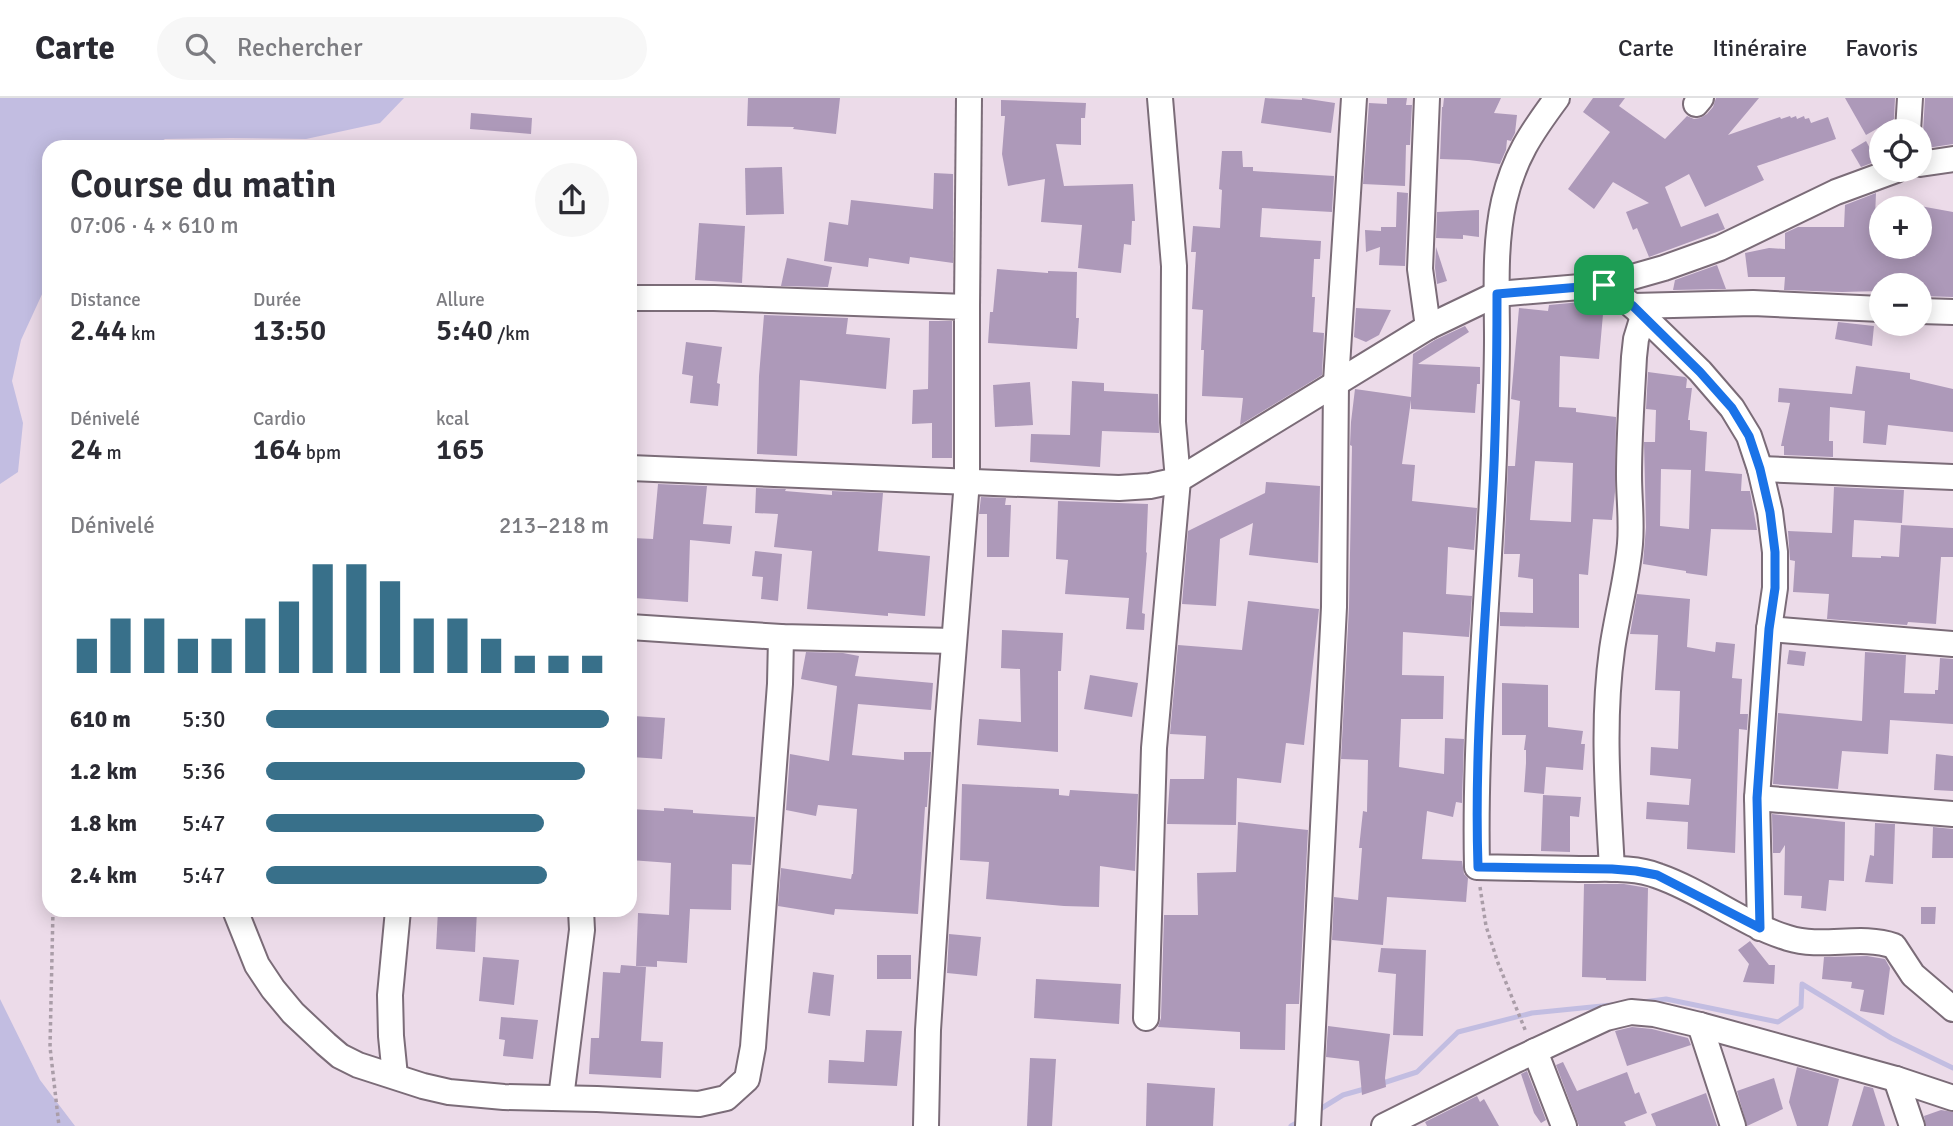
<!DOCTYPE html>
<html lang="fr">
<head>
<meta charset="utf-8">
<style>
	:root { --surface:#fff; --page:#f7f7f7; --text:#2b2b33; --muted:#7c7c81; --line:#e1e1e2; --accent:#38708a }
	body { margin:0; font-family:Signika,sans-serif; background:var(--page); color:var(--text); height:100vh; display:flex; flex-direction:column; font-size:26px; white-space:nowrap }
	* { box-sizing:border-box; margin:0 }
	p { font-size:23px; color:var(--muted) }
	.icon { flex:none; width:38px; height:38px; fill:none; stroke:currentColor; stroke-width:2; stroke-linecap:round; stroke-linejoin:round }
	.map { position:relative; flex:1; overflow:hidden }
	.panel { position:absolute; left:42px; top:42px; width:595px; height:777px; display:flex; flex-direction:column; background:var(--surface); border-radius:21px; box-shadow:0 4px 18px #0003 }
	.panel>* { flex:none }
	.tools { position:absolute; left:1869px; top:21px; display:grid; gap:14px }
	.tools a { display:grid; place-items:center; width:63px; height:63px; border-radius:50%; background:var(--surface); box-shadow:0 4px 18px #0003; font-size:35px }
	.pin { position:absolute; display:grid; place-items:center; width:60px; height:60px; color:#fff; margin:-30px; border-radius:14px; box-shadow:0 4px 10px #0006 }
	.round { display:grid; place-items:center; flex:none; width:74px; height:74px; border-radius:37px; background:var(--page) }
	.headline { display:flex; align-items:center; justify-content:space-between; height:119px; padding:0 28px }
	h1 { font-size:38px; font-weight:600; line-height:52px }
	.stats { display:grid; grid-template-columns:repeat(3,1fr); gap:10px; height:119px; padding:7px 28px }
	.stats div { display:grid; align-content:center }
	.stats b { font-size:30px; font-weight:600 }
	.stats small { font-size:19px; font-weight:400 }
	.stats p { font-size:19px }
	.chart { height:196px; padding:14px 28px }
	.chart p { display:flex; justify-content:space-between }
	.chart svg { width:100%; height:126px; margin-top:7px; stroke:var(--accent); stroke-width:6 }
	ul { padding:0 28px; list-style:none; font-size:23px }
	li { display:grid; grid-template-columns:112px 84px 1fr; align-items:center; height:52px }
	li i { height:18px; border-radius:9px; background:var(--accent) }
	header { display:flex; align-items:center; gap:42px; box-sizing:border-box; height:98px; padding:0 35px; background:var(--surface); border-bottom:2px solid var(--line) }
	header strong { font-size:33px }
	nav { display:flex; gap:38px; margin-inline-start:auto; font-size:24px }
	.search { width:490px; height:63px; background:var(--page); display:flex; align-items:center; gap:18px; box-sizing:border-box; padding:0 24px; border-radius:38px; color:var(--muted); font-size:26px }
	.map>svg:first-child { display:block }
	.water { fill:#c2bde1 }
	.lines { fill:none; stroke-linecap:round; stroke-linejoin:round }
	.stream { stroke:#c2bde1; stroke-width:5 }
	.building { fill:#ad99b9; fill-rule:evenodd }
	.minor-casing { stroke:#7b6c78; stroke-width:28 }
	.path { stroke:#aa9da8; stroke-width:3.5; stroke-dasharray:3.5 3.5; stroke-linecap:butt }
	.minor { stroke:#fff; stroke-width:24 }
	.route-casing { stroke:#fff; stroke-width:14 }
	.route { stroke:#1a73e8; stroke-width:9 }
</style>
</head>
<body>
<header>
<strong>Carte</strong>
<div class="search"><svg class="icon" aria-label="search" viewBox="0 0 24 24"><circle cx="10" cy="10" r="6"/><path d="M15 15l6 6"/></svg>Rechercher</div>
<nav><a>Carte</a><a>Itinéraire</a><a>Favoris</a></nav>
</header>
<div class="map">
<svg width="1953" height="1028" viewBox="0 0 1953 1028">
	<rect width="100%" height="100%" fill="#ecdbe9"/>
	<g class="water">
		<path d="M0,0H404L380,25L306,41L231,40L165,41L152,49H49V181L21,242L12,283L23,325L18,374L0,386Z"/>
		<path d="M0,901L40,982L75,1028H0Z"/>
	</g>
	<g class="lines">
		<g class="stream">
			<path d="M1643,904L1666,901L1778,924L1801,909L1802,886L1891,940L1953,970"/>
			<path d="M1380,986L1417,974L1458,934L1532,915L1612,907"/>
			<path d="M1317,1013L1343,997L1368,990"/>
			<path d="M1291,1028L1302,1022"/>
		</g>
	</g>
	<g class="building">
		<path d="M748,0H840L836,36L793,31L794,29L747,28Z"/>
		<path d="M1265,0L1302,2V0L1335,5L1331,35L1261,25Z"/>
		<path d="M1387,0H1407L1406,7H1412L1410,47H1406L1405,88L1363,86L1369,5L1387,6Z"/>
		<path d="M1444,0H1501L1494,15L1517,17L1515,35L1511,43L1507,42L1506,52L1500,66L1469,62L1440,61L1442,9H1443Z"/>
		<path d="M1593,0H1625L1619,8L1665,41L1687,18L1694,21L1700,20L1707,16L1713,9L1716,0H1759L1728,37L1780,19L1781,21L1790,18L1791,20L1796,18L1797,21L1804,18L1805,21L1809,20L1811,25L1828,19L1836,41L1757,68L1764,82L1705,109L1689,76L1665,89L1681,129L1718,115L1725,131L1649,159L1637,130L1633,132L1626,114L1649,105L1613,84L1594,111L1568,91L1610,34L1583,14Z"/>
		<path d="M1845,0H1895L1894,21L1866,37Z"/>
		<path d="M1925,0H1953V46L1927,50L1920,48L1923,34Z"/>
		<path d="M1001,2L1086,5L1085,20H1081V47L1056,46L1064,88L1133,86L1135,123H1132L1131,147L1124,146L1121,175L1078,170L1082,127L1041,124L1045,81L1008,88L1002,56L1005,18H1001Z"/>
		<path d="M471,15L532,20L531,36L470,31Z"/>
		<path d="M1866,43L1877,63L1861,69L1851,52Z"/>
		<path d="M1222,53H1242L1243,69H1253V73L1334,78L1332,114L1262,110L1260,139L1321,143L1320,161H1314L1312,199H1315L1313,234L1324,235L1322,277L1240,327L1243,300L1202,298L1204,252H1201L1203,212L1192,211L1196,154H1191L1193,128L1220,130L1222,92L1219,91Z"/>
		<path d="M782,69L784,116L746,117L745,70Z"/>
		<path d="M934,75L953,76V165L910,159L909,166L869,160L868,169L824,163L829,124L848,127L851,102L933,111Z"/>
		<path d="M1397,94L1408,95L1405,168L1379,167L1380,149L1366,154L1365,132L1381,133V129H1396Z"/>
		<path d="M1876,95L1875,119L1881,133V149H1920V108L1953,114V199L1921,198L1923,187H1881V193L1842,194L1784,192L1785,179H1748L1745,155L1769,150L1785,151V135L1798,129H1844L1845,107Z"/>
		<path d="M1479,112V139L1463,137V141L1436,140L1437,114Z"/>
		<path d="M699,125L745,128L742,185L695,182Z"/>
		<path d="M1436,149L1447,183L1437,186L1435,170Z"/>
		<path d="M787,160L832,169L828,189L781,188Z"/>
		<path d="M1717,167L1726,191L1673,192L1675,182Z"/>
		<path d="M997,171L1048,175V173L1077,174L1076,220H1079L1077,251L988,245L990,214H993Z"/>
		<path d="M1592,203L1604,205L1599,261L1560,258L1559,309L1576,310V314L1616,319L1615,394L1612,422L1593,421L1588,477L1579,476V530L1500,528V514L1533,515V481L1518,479L1520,456H1504L1508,368H1515L1520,303L1511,301L1519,210L1548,213L1549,207ZM1535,363L1573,365L1571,424L1530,422Z"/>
		<path d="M1356,210L1391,212L1379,237L1366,244L1354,239Z"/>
		<path d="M764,217L848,220L846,236L890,240L886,291L800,282L797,358L757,356L759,278Z"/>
		<path d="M929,223H952V360H932V325L912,326L913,292L928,291Z"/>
		<path d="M1838,224L1874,228L1872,248L1835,241Z"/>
		<path d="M1465,228L1469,234L1418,266L1480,269V286H1477L1475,315L1411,311V302L1402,366L1415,367L1412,403L1477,410L1474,452L1448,449L1446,496L1472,498L1469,539L1403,534L1402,577L1444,578L1443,621H1401L1399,669L1444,676L1445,640L1464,641L1462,705L1456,704L1453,719L1427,713L1422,761L1462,763L1464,776L1468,780L1466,804L1387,799L1383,847L1332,842L1334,799L1358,802L1362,750H1359L1363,713L1367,714L1368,662L1341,661L1349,509L1352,348L1350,347L1351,324L1355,291L1411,299L1413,256L1435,242Z"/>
		<path d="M686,244L722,249L717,285L720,286L718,308L690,305L693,278L682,276Z"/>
		<path d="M1856,268L1910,275V281L1953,291V334L1888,327L1886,347L1863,345L1865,313L1830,309L1829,343H1833V359L1784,357V348H1781L1790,305L1778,304L1779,290L1852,296Z"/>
		<path d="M1648,274L1685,279L1687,281L1686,290H1692L1688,322H1690V332L1707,334L1705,373L1742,376L1741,393H1750L1757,432L1711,431L1707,478L1686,475V473L1643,466L1646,429L1644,344H1655L1656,312L1646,311ZM1661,371L1691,372L1689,431L1660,428Z"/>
		<path d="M1072,283L1104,285V293L1158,296L1159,335L1102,333L1100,369L1030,364L1031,336L1070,337Z"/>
		<path d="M1030,284L1033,327L995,329L993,287Z"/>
		<path d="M1266,384L1320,388L1318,465L1249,457L1253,425L1220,441L1216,508L1182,506L1188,433L1265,395Z"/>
		<path d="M658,386L707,388L703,426L732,428L730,446L690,442L688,504L634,500L636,471L631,470L633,440L653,441Z"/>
		<path d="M1834,389L1904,392L1902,425L1854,422L1852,459L1881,460V458L1899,459L1901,427L1953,430V459H1941L1936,526L1908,524L1907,527L1827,521L1829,496L1793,494L1795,463L1790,462L1788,433L1832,435Z"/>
		<path d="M756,390L786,391L785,393L832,397V393L883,395L878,453L930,458L925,518L888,515V518L807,511L812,453L774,449L778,416L755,415Z"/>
		<path d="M981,399L1006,400L1005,407H1011L1009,459H987V416H979Z"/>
		<path d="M1058,403L1148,406L1146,455L1147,454L1142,515L1145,516L1144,532L1126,531L1129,500L1065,496L1068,462L1056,461Z"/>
		<path d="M755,453L782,456L778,503L761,501L763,479L752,478Z"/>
		<path d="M1637,496L1690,501L1687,549L1715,554L1716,544L1735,546L1732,580L1742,581L1740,616H1748L1747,632L1739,631L1735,755L1687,751L1688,724L1646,721L1647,704L1689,707L1691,681L1650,677L1651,649L1678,651L1680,593L1655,592L1658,537L1630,536Z"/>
		<path d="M1248,503L1319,511L1304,647L1286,645L1281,685L1237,680L1236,727L1167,726L1170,681H1204L1206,638L1170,636L1178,547L1242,552Z"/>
		<path d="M1002,532L1063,535L1061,573H1058V654L977,647L979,621L1021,624L1020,571L1001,570Z"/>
		<path d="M1789,552L1806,554L1804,568L1787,566Z"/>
		<path d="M806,554L843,555L859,558L855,578L933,585L931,612L858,606L852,657L904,662V654H931L927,709H925L918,816L835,811L834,817L778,808L781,770L851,781L852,776H853L857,711L818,707L816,718L786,712L790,656L829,663L837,588L801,581Z"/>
		<path d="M1865,554L1906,557L1904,595L1935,596V592H1938L1940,560L1953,561V626L1890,622L1888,656L1842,653L1838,691L1773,686L1778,615L1862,623Z"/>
		<path d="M1090,577L1138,585L1132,619L1084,611Z"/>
		<path d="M1502,585L1548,587V629L1583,633L1581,646H1585L1583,672L1546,669L1544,696L1524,694L1526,665V652H1524L1526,637H1502Z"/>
		<path d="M633,618L665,620L662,661L631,659Z"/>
		<path d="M1936,656L1953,658V693L1934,692Z"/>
		<path d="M962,686L1059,691V697L1069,698L1070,692L1138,696L1135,773L1100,768L1099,809L1064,808L986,801L989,764L960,762Z"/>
		<path d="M1543,697L1581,699L1579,719L1570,718V754L1541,753Z"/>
		<path d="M664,710L693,712V715L755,719L751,767L732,766L731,812L690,811L687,865L657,863V869L636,868L638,815L669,817L671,765L630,762L631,711L664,713Z"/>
		<path d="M1772,716L1845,724L1844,783L1829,782L1826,813L1801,810L1802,798L1784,797L1785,747L1780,755H1773Z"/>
		<path d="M1238,724L1308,732L1299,906H1286L1285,952L1240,951V934L1158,929L1161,920L1164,817H1198L1197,775L1236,774Z"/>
		<path d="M1875,725L1895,726L1893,786L1865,784L1870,757L1874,758Z"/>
		<path d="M1933,729L1953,731V760H1932Z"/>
		<path d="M1584,786H1624L1648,790L1646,883L1606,882V880L1582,879Z"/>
		<path d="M1921,809H1936L1935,826H1921Z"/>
		<path d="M438,812H477L475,854L436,851Z"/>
		<path d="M949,836L981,839L977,878L947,875Z"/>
		<path d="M1750,843L1769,867H1775L1774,886L1743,884L1749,866L1738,852Z"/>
		<path d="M1381,850L1426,852L1423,938L1393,937L1396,876L1378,874Z"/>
		<rect x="877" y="857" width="34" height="24"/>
		<path d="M1867,858L1885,861L1890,870L1884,917L1860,913L1864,892L1851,890L1852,884L1822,881L1824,859Z"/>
		<path d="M483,859L519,862L514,907L479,903Z"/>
		<path d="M621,867L646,869L641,943L663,944L661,980L589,976L591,940H599L603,874L620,875Z"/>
		<path d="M813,874L834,877L830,918L808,915Z"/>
		<path d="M1036,881L1121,886L1119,926L1034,920Z"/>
		<path d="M501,919L538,922L533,961L503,958L505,942L499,941Z"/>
		<path d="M1328,928L1390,936L1385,980L1386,989L1362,997L1359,963L1326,959Z"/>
		<path d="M1632,929L1652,931L1688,940L1691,947L1627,968L1615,933Z"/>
		<path d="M866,932L902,933L897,988L828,985L829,962L864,964Z"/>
		<path d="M1030,960L1056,961L1052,1028H1027Z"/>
		<path d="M1563,964L1577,993L1627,974L1635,996L1639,994L1647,1015L1624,1024L1626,1028H1579L1556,967Z"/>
		<path d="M1797,969L1839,981L1828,1028H1797L1789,1004Z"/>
		<path d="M1527,973L1546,1022L1541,1025L1534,1015L1521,976Z"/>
		<path d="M1774,980L1783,1011L1747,1028L1737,993Z"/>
		<path d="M1147,985L1215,990L1213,1028H1146Z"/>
		<path d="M1864,988L1873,990L1885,1028H1852Z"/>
		<path d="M1706,995L1717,1028H1656L1651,1016Z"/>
		<path d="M1477,998L1480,1004L1484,1001L1499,1028H1427L1425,1024Z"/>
		<path d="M1941,1012L1953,1014V1028H1926L1924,1018Z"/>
	</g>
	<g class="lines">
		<defs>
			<g id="minor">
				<path d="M1427,0L1420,171L1428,229"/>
				<path d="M1557,0C1531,35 1514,60 1504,103C1494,147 1497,195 1497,240C1497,279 1495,318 1494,357C1489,494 1474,632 1477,769C1513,770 1549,770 1584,771C1608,771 1636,769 1658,778C1704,794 1742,826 1788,840C1823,851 1860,836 1894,848L1913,877L1953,911"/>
				<path d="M1696,6L1701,0"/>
				<path d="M1908,33L1910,0"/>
				<path d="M1920,66L1953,61"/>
				<path d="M1604,187L1633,208L1700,273L1732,310L1749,338L1760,371L1770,414L1775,454V490L1769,531L1757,700L1760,830"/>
				<path d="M630,200H714L967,209V383L948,622L928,932L926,1028"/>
				<path d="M1633,208L1753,205L1881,211"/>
				<path d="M967,209L969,0"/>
				<path d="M1920,213L1953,214"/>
				<path d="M630,370L1119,390L1150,388L1178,382L1428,229L1497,196L1604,187L1664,170L1720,150L1836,94L1896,72"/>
				<path d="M1760,371L1953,379"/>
				<path d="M630,529L781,539L954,543"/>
				<path d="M1769,531L1953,546"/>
				<path d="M1757,700L1953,716"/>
				<path d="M1612,771C1608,698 1602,624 1612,552C1617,516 1627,482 1630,446C1632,423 1629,400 1629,377C1629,337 1632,298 1634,259L1636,241L1643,218"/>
				<path d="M235,812L257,867L273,891L293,915L326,946L340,958L358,967L423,988L449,994L504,999L597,1001L699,1006L726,1000L747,981L753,949L780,586L781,539"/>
				<path d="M1146,920L1154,650L1178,382L1173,324L1174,168L1160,0"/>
				<path d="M1700,927L1733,1028"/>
				<path d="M1535,953L1564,1028"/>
				<path d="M395,978L391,938L390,897L398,812"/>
				<path d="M1896,981L1912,1028"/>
				<path d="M561,1000L582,832L581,812"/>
				<path d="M1308,1028L1334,509L1336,284L1354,0"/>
				<path d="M1384,1028L1514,963L1606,920L1631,914L1654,916L1700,927L1896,981L1953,1000"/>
			</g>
		</defs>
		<use href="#minor" class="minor-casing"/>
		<g class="path">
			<path d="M1480,789L1486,828L1498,865L1526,934"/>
			<path d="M53,812L50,949L59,1028"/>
		</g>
		<use href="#minor" class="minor"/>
	</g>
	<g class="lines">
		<defs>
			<path id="route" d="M1604,187L1633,208L1700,274L1732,310L1749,338L1760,371L1770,414L1775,454V490L1769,531L1757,700L1760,830L1657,777L1636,773L1612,771L1478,769C1474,649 1485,529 1492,408C1496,338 1497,267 1497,196Z"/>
		</defs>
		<use href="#route" class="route-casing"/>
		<use href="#route" class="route"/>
	</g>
</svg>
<div class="tools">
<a><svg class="icon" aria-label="locate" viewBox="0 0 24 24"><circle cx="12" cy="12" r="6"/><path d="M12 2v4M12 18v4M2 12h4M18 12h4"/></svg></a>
<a>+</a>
<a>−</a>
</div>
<div class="pin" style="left:1604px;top:187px;background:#1e9e55"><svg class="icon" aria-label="arrive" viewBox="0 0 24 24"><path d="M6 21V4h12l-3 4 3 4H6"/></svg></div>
<section class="panel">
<div class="headline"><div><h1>Course du matin</h1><p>07:06 · 4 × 610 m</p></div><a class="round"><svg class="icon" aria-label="share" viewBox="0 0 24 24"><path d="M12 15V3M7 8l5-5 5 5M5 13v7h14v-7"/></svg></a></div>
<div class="stats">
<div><p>Distance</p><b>2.44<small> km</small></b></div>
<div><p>Durée</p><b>13:50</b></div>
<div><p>Allure</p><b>5:40<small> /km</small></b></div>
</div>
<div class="stats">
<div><p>Dénivelé</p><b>24<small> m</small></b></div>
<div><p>Cardio</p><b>164<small> bpm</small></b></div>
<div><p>kcal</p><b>165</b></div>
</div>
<div class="chart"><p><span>Dénivelé</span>213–218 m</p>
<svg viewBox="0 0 160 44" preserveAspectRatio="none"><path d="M5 44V32M15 44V25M25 44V25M35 44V32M45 44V32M55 44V25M65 44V19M75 44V6M85 44V6M95 44V12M105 44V25M115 44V25M125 44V32M135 44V38M145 44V38M155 44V38"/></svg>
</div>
<ul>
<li><b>610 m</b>5:30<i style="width:100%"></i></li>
<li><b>1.2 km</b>5:36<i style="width:93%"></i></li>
<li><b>1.8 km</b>5:47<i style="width:81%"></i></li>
<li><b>2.4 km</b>5:47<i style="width:82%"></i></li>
</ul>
</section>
</div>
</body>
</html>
